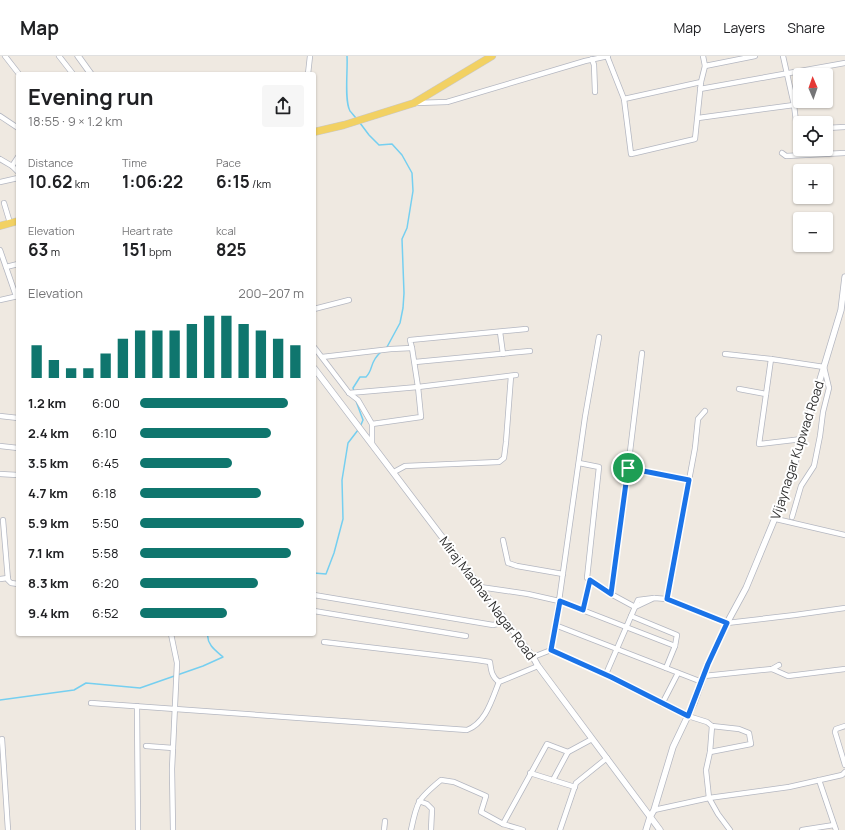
<!DOCTYPE html>
<html lang="en">
<head>
<meta charset="utf-8">
<style>
	:root { --surface:#fff; --page:#f6f6f6; --text:#202124; --muted:#757577; --line:#e0e0e0; --accent:#0f766e }
	body { margin:0; font-family:Manrope,sans-serif; background:var(--page); color:var(--text); height:100vh; display:flex; flex-direction:column; font-size:15px; white-space:nowrap }
	* { box-sizing:border-box; margin:0 }
	p { font-size:13px; color:var(--muted) }
	.icon { flex:none; width:22px; height:22px; fill:none; stroke:currentColor; stroke-width:2; stroke-linecap:round; stroke-linejoin:round }
	.map { position:relative; flex:1; overflow:hidden }
	.sheet { position:absolute; left:16px; top:16px; width:300px; height:564px; display:flex; flex-direction:column; background:var(--surface); border-radius:4px; box-shadow:0 1px 3px #0004 }
	.sheet>* { flex:none }
	.needle { width:26px; rotate:358deg }
	.tools { position:absolute; left:793px; top:12px; display:grid; gap:8px }
	.tools a { display:grid; place-items:center; width:40px; height:40px; border-radius:4px; background:var(--surface); box-shadow:0 1px 3px #0004; font-size:20px }
	.pin { position:absolute; display:grid; place-items:center; width:34px; height:34px; color:#fff; margin:-17px; border:2px solid #fff; border-radius:50%; box-shadow:0 1px 4px #0007 }
	.round { display:grid; place-items:center; flex:none; width:42px; height:42px; border-radius:4px; background:var(--page) }
	.summary { display:flex; align-items:center; justify-content:space-between; height:68px; padding:0 12px }
	h1 { font-size:22px; font-weight:700; line-height:30px }
	.stats { display:grid; grid-template-columns:repeat(3,1fr); gap:6px; height:68px; padding:4px 12px }
	.stats div { display:grid; align-content:center }
	.stats b { font-size:17px; font-weight:700 }
	.stats small { font-size:11px; font-weight:400 }
	.stats p { font-size:11px }
	.chart { height:112px; padding:8px 12px }
	.chart p { display:flex; justify-content:space-between }
	.chart svg { width:100%; height:72px; margin-top:4px; stroke:var(--accent); stroke-width:6 }
	ul { padding:0 12px; list-style:none; font-size:13px }
	li { display:grid; grid-template-columns:64px 48px 1fr; align-items:center; height:30px }
	li i { height:10px; border-radius:5px; background:var(--accent) }
	header { display:flex; align-items:center; gap:24px; box-sizing:border-box; height:56px; padding:0 20px; background:var(--surface); border-bottom:1px solid var(--line) }
	header strong { font-size:19px }
	nav { display:flex; gap:22px; margin-inline-start:auto; font-size:14px }
	.map>svg:first-child { display:block }
	.lines { fill:none; stroke-linecap:round; stroke-linejoin:round }
	.stream { stroke:#75cff0; stroke-width:1.5 }
	.minor-casing { stroke:#b4b7c1; stroke-width:6 }
	.tertiary-casing { stroke:#b4b7c1; stroke-width:7 }
	.primary-casing { stroke:#c9c9c9; stroke-width:8 }
	.minor { stroke:#fff; stroke-width:4.5 }
	.tertiary { stroke:#fff; stroke-width:5.5 }
	.primary { stroke:#f2d163; stroke-width:7 }
	.route-casing { stroke:#fff; stroke-width:8 }
	.route { stroke:#1a73e8; stroke-width:5 }
	.labels { text-anchor:middle; stroke-width:4; stroke-linejoin:round; paint-order:stroke }
	.street-label { font-size:13px; fill:#2e2e2e; stroke:#fff }
</style>
</head>
<body>
<header>
<strong>Map</strong>
<nav><a>Map</a><a>Layers</a><a>Share</a></nav>
</header>
<div class="map">
<svg width="845" height="774" viewBox="0 0 845 774">
	<rect width="100%" height="100%" fill="#efe9e1"/>
	<g class="lines">
		<g class="stream">
			<path d="M347,0C348,14 344,44 350,55C352,57 354,60 356,62"/>
			<path d="M360,67L369,79L379,89L392,88L402,99L412,117L413,135L407,172L402,183L404,237L403,252L400,267L387,291"/>
			<path d="M354,335L353,332L360,321H366C374,313 369,306 381,296"/>
			<path d="M356,345L363,364L360,371"/>
			<path d="M314,517L326,518L334,497L343,463L342,424L348,387L358,374"/>
			<path d="M0,644L74,634L86,627L140,632L203,610L223,601C216,595 206,588 208,578"/>
		</g>
		<defs>
			<g id="minor">
				<path d="M5,0L19,18"/>
				<path d="M59,0L73,18"/>
				<path d="M607,0L624,43L701,26L705,10"/>
				<path d="M703,0L705,10L755,0"/>
				<path d="M783,0L794,49L797,74H800"/>
				<path d="M592,3L594,9L595,36"/>
				<path d="M308,18L310,0"/>
				<path d="M700,33L845,7"/>
				<path d="M624,43L631,98L695,83L701,26"/>
				<path d="M416,47L447,46L585,5L608,0"/>
				<path d="M0,60L18,72"/>
				<path d="M698,62L794,49"/>
				<path d="M826,72L845,71"/>
				<path d="M782,97L786,100L845,97"/>
				<path d="M0,103L12,110L18,116"/>
				<path d="M12,110L18,101"/>
				<path d="M0,126L18,122"/>
				<path d="M4,147L10,167"/>
				<path d="M0,194L16,240"/>
				<path d="M6,211L18,208"/>
				<path d="M0,244L18,240"/>
				<path d="M314,253L349,244"/>
				<path d="M500,276L503,298"/>
				<path d="M599,281L585,361L559,545L675,590L666,612"/>
				<path d="M314,291L349,337L358,344L372,368V387"/>
				<path d="M725,298L771,303"/>
				<path d="M322,301L391,293L412,292L410,284L526,273"/>
				<path d="M415,306L530,295"/>
				<path d="M739,333L766,338"/>
				<path d="M349,337L418,331L516,319"/>
				<path d="M0,360L18,362"/>
				<path d="M372,368L421,361L418,331L412,292"/>
				<path d="M0,390L18,392"/>
				<path d="M579,407L599,411L587,522L611,538"/>
				<path d="M628,412L642,297"/>
				<path d="M394,416L405,410L499,406L504,402L506,386L511,320"/>
				<path d="M0,418L18,419"/>
				<path d="M792,461L801,430L814,410L820,380L823,356L829,332L824,311L771,303L759,388L802,383"/>
				<path d="M776,463L845,479"/>
				<path d="M3,464L8,524L11,527L18,528"/>
				<path d="M503,484L508,507L517,510L563,518"/>
				<path d="M0,523L8,522"/>
				<path d="M480,531L528,538L559,545L551,594L533,601"/>
				<path d="M314,539L493,569L506,566"/>
				<path d="M654,542L635,551L638,544L654,542L667,543L727,567L795,559L845,552"/>
				<path d="M667,543L695,392L698,363L705,355"/>
				<path d="M583,554L590,524"/>
				<path d="M314,555L466,580"/>
				<path d="M631,560L677,579L675,590"/>
				<path d="M555,569L702,626"/>
				<path d="M171,578L177,607L172,713L173,774"/>
				<path d="M324,586L477,604L490,606C491,615 492,621 499,626"/>
				<path d="M551,594L611,621L688,660L707,666L712,670L739,673L749,677L751,688L710,696"/>
				<path d="M772,613L788,620L845,613"/>
				<path d="M606,618L635,551L611,538L628,412L689,424"/>
				<path d="M704,620L772,613L779,609"/>
				<path d="M91,647L467,674C486,667 492,643 499,626L538,610"/>
				<path d="M662,648L678,617"/>
				<path d="M137,650L138,774"/>
				<path d="M712,670L710,696L706,714L709,742L718,758L730,774"/>
				<path d="M845,670L836,673L835,676L845,709"/>
				<path d="M2,683L8,774"/>
				<path d="M146,690L173,692"/>
				<path d="M530,717L575,731"/>
				<path d="M553,724L568,696"/>
				<path d="M819,724L836,774"/>
				<path d="M419,745L427,748L432,753L431,774"/>
				<path d="M654,754L709,742L789,731L842,719L845,716"/>
				<path d="M384,774L385,765"/>
				<path d="M411,774C417,745 418,743 441,724L454,726L486,740L481,756L503,768"/>
				<path d="M523,774L503,768L547,688L568,696L592,683"/>
				<path d="M560,774L576,727L607,702"/>
				<path d="M802,774L834,769"/>
			</g>
			<g id="tertiary">
				<path d="M78,0L91,18"/>
				<path d="M314,312L533,601L538,610L660,774"/>
				<path d="M646,774L650,761L654,754L673,691L694,647L708,608L727,567L746,532L787,433L841,254L845,221"/>
			</g>
			<g id="primary">
				<path d="M314,76L344,69L414,47L492,0"/>
				<path d="M0,170L18,165"/>
			</g>
		</defs>
		<use href="#minor" class="minor-casing"/>
		<use href="#tertiary" class="tertiary-casing"/>
		<use href="#primary" class="primary-casing"/>
		<use href="#minor" class="minor"/>
		<use href="#tertiary" class="tertiary"/>
		<use href="#primary" class="primary"/>
	</g>
	<g class="lines">
		<defs>
			<path id="route" d="M628,412L689,424L667,543L727,567L708,608L688,660L611,621L551,594L560,545L583,554L590,524L611,538Z"/>
		</defs>
		<use href="#route" class="route-casing"/>
		<use href="#route" class="route"/>
	</g>
	<g class="labels">
		<g class="street-label">
			<text transform="translate(797 394) rotate(-72)" y="5">Vijaynagar Kupwad Road</text>
			<text transform="translate(488 542) rotate(53)" y="5">Miraj Madhav Nagar Road</text>
		</g>
	</g>
</svg>
<div class="tools">
<a><svg class="needle" viewBox="-14 -14 28 28"><path d="M0-13l5 13h-10z" fill="#e53935"/><path d="M0 13l5-13h-10z" fill="#757577"/></svg></a>
<a><svg class="icon" aria-label="locate" viewBox="0 0 24 24"><circle cx="12" cy="12" r="6"/><path d="M12 2v4M12 18v4M2 12h4M18 12h4"/></svg></a>
<a>+</a>
<a>−</a>
</div>
<div class="pin" style="left:628px;top:412px;background:#1e9e55"><svg class="icon" aria-label="arrive" viewBox="0 0 24 24"><path d="M6 21V4h12l-3 4 3 4H6"/></svg></div>
<section class="sheet">
<div class="summary"><div><h1>Evening run</h1><p>18:55 · 9 × 1.2 km</p></div><a class="round"><svg class="icon" aria-label="share" viewBox="0 0 24 24"><path d="M12 15V3M7 8l5-5 5 5M5 13v7h14v-7"/></svg></a></div>
<div class="stats">
<div><p>Distance</p><b>10.62<small> km</small></b></div>
<div><p>Time</p><b>1:06:22</b></div>
<div><p>Pace</p><b>6:15<small> /km</small></b></div>
</div>
<div class="stats">
<div><p>Elevation</p><b>63<small> m</small></b></div>
<div><p>Heart rate</p><b>151<small> bpm</small></b></div>
<div><p>kcal</p><b>825</b></div>
</div>
<div class="chart"><p><span>Elevation</span>200–207 m</p>
<svg viewBox="0 0 160 44" preserveAspectRatio="none"><path d="M5 44V24M15 44V33M25 44V38M35 44V38M45 44V29M55 44V20M65 44V15M75 44V15M85 44V15M95 44V11M105 44V6M115 44V6M125 44V11M135 44V15M145 44V20M155 44V24"/></svg>
</div>
<ul>
<li><b>1.2 km</b>6:00<i style="width:90%"></i></li>
<li><b>2.4 km</b>6:10<i style="width:80%"></i></li>
<li><b>3.5 km</b>6:45<i style="width:56%"></i></li>
<li><b>4.7 km</b>6:18<i style="width:74%"></i></li>
<li><b>5.9 km</b>5:50<i style="width:100%"></i></li>
<li><b>7.1 km</b>5:58<i style="width:92%"></i></li>
<li><b>8.3 km</b>6:20<i style="width:72%"></i></li>
<li><b>9.4 km</b>6:52<i style="width:53%"></i></li>
</ul>
</section>
</div>
</body>
</html>
